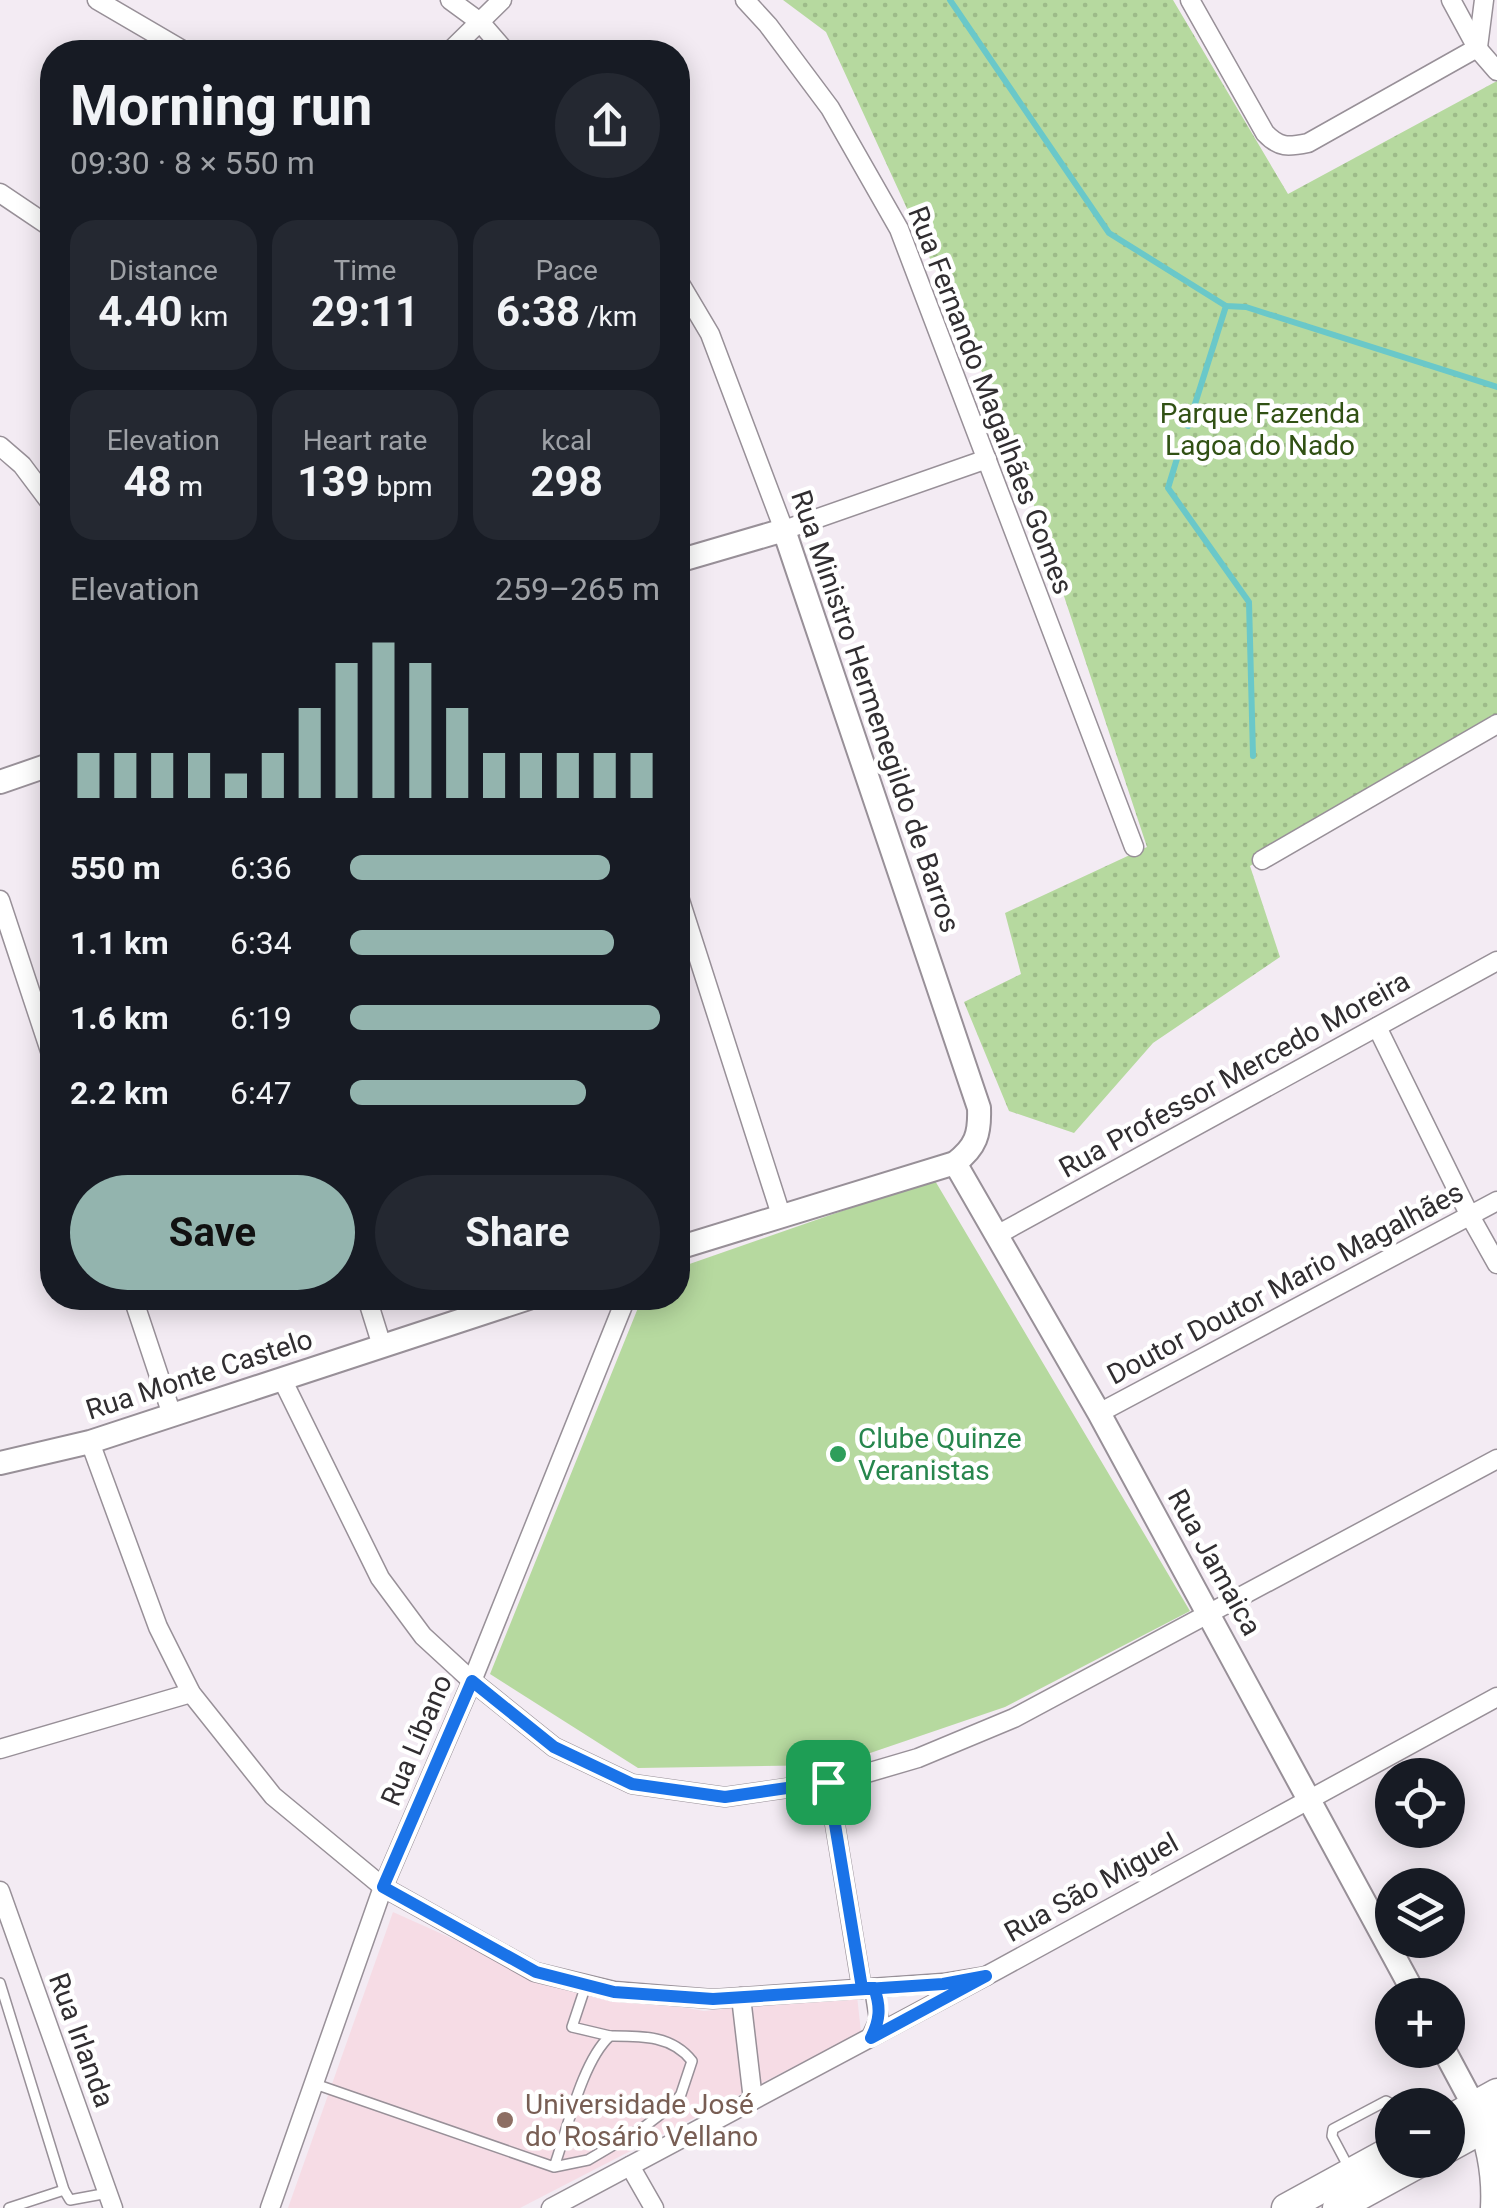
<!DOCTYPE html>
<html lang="en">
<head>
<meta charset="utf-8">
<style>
	:root { --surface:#171b24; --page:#242831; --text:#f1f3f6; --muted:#9ea1a6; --accent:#93b4ae }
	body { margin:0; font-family:Roboto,sans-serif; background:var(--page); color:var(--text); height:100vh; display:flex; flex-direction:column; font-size:38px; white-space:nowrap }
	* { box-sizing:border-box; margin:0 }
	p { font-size:32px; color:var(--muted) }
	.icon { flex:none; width:55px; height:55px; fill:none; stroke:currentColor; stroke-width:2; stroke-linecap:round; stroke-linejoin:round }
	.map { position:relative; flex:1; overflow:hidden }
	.drawer { position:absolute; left:40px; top:40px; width:650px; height:1270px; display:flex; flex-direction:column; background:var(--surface); border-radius:40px; box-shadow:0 5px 25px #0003 }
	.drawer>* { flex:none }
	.tools { position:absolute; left:1375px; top:1758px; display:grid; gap:20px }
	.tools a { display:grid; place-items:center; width:90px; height:90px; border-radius:50%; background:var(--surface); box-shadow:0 5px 25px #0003; font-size:50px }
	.pin { position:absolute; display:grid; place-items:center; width:85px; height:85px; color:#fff; margin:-42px; border-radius:20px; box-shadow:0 5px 15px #0006 }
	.round { display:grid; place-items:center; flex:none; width:105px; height:105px; border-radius:52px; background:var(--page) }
	.head { display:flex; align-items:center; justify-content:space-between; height:170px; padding:0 30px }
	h1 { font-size:55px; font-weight:700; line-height:75px }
	.stats { display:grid; grid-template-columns:repeat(3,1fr); gap:15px; height:170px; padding:10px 30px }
	.stats div { display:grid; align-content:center; border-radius:25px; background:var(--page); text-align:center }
	.stats b { font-size:42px; font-weight:700 }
	.stats small { font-size:28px; font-weight:400 }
	.stats p { font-size:28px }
	.chart { height:280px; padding:20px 30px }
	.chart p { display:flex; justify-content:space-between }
	.chart svg { width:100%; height:180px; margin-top:10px; stroke:var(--accent); stroke-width:6 }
	.button { display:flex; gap:20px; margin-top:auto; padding:20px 30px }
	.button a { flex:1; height:115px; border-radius:60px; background:var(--accent); color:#111; font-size:40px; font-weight:700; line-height:115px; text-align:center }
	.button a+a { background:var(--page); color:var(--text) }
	ul { padding:0 30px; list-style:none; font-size:32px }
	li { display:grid; grid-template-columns:160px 120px 1fr; align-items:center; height:75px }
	li i { height:25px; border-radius:12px; background:var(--accent) }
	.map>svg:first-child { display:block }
	.education { fill:#f6dce5 }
	.green { fill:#b6d99f }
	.park { fill:url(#park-dots) }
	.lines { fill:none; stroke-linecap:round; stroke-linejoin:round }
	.stream { stroke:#6ac8c9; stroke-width:6 }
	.service-casing { stroke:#989098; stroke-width:12 }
	.minor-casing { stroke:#989098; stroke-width:21 }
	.tertiary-casing { stroke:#989098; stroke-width:26 }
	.secondary-casing { stroke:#989098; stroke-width:31 }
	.service { stroke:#fff; stroke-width:9 }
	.minor { stroke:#fff; stroke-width:18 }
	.tertiary { stroke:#fff; stroke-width:22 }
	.secondary { stroke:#fff; stroke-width:28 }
	.route-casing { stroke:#fff; stroke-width:20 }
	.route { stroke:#1a73e8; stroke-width:12 }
	.leisure-dot { fill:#2e9e5b; stroke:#fff; stroke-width:4 }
	.education-dot { fill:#8d6e63; stroke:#fff; stroke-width:4 }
	.labels { text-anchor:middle; stroke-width:9; stroke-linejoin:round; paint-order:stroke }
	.street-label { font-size:28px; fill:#312e31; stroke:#fff }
	.park-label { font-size:28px; fill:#315114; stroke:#fff }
	.leisure-label { font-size:28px; fill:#27864d; stroke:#fff; text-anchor:start }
	.education-label { font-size:28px; fill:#785e54; stroke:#fff; text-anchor:start }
</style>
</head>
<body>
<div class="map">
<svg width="1497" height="2208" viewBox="0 0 1497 2208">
	<defs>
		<pattern id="park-dots" width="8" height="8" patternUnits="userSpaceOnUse" patternTransform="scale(2.5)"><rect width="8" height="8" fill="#b6d99f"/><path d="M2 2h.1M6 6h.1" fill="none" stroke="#9dbb89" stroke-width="1.8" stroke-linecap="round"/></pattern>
	</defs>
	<rect width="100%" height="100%" fill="#f3ebf3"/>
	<path class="education" d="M393,1912L540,1978L614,1996L704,2011L857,1996L861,2032L520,2208H288Z"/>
	<path class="green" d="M934,1179L1190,1611L1005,1707L835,1765L638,1768L490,1674L642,1298H678V1268Z"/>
	<path class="park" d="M783,0H1173L1288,194L1497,81V716L1250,866L1280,957L1153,1043L1074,1133L1009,1111L964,1002L1021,974L1005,913L1147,847L1010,433L826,32Z"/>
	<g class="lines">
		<g class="stream">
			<path d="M950,0L1109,233L1226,306L1246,307L1497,387"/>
			<path d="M1188,426L1226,306"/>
			<path d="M1179,452L1168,488L1249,602L1253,756"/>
		</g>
		<defs>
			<g id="service">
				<path d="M0,1983L64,2190L70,2200L108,2193"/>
				<path d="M586,1985L572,2027L610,2036"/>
				<path d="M315,2084L554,2167L588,2160L644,2127L674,2104L681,2094L692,2061C672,2035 641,2036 610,2036C582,2061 567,2131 554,2167"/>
				<path d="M1349,2168L1332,2136L1333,2129L1386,2101L1393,2105"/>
				<path d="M9,2208L64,2190"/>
			</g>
			<g id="minor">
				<path d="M97,0L186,52"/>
				<path d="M450,0L480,22L506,52"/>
				<path d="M745,0L768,25L830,108L899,229L1134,847"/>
				<path d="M1190,0L1265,133C1279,148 1288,147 1308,143L1477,48"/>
				<path d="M1451,0L1477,48L1497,71"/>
				<path d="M1478,47L1484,0"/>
				<path d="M449,52L502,0"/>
				<path d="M0,193L52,228"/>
				<path d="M678,280L710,334L784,530L987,459"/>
				<path d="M0,446L22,465L52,505"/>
				<path d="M1262,860L1497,724"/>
				<path d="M678,894L781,1215"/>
				<path d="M0,900L52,1057"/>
				<path d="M1377,1027L1470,1216L1497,1264"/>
				<path d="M997,1235L1497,961"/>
				<path d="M133,1298L172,1415"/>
				<path d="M367,1298L382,1346"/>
				<path d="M282,1379L380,1578L423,1636L472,1681L554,1747L632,1784L725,1797L843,1780L918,1758L1014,1718L1497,1459"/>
				<path d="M1099,1413L1497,1201"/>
				<path d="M90,1442L158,1627L191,1693L273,1796L383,1887L535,1972L614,1991L713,1999L943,1983L986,1976"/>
				<path d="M0,1749L191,1693"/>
				<path d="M828,1782L862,1989"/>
				<path d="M0,1891L113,2208"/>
				<path d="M741,1997L753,2100"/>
				<path d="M871,2037L879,2020L874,1988"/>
				<path d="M630,2166L654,2208"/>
				<path d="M270,2208L383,1887L472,1681L626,1298"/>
				<path d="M551,2208L997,1970L1497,1697"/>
			</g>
			<g id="tertiary">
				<path d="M678,561L784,530L979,1108C980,1134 976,1147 955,1163L678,1248"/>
				<path d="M0,782L52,764"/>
				<path d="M955,1163L1099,1413L1415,1995"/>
				<path d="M0,1463L90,1442L529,1298"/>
				<path d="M1444,2050L1474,2106"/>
			</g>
			<g id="secondary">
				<path d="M1474,2106C1490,2136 1497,2173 1495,2208"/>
				<path d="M1448,2120L1497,2093"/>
				<path d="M1448,2148L1497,2121"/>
				<path d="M1286,2208L1392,2150"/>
				<path d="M1337,2208L1425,2160"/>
			</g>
		</defs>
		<use href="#service" class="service-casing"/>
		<use href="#minor" class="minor-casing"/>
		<use href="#tertiary" class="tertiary-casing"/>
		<use href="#secondary" class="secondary-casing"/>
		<use href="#service" class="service"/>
		<use href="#minor" class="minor"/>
		<use href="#tertiary" class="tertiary"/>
		<use href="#secondary" class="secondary"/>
	</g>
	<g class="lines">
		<defs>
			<path id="route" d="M828,1782L725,1797L632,1784L554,1747L472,1681L383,1887L536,1972L614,1992L713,1999L943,1984L986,1976L871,2038C880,2020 881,2007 874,1988H862L828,1782"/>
		</defs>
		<use href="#route" class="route-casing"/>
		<use href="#route" class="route"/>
	</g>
	<circle class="leisure-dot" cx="838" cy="1454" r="10"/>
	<circle class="education-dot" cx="505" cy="2120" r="10"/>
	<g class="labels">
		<g class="street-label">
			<text transform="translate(991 400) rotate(69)" y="10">Rua Fernando Magalhães Gomes</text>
			<text transform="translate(876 711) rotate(71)" y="10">Rua Ministro Hermenegildo de Barros</text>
			<text transform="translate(1234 1074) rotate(-29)" y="10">Rua Professor Mercedo Moreira</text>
			<text transform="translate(1285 1283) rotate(-28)" y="10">Doutor Doutor Mario Magalhães</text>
			<text transform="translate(199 1374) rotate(-18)" y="10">Rua Monte Castelo</text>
			<text transform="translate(1215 1562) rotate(61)" y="10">Rua Jamaica</text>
			<text transform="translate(416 1740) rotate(-67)" y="10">Rua Líbano</text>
			<text transform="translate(1091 1887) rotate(-29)" y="10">Rua São Miguel</text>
			<text transform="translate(82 2040) rotate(70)" y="10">Rua Irlanda</text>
		</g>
		<g class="park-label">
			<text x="1260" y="423">Parque Fazenda<tspan x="1260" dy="32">Lagoa do Nado</tspan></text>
		</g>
		<g class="leisure-label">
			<text x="858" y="1448">Clube Quinze<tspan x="858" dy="32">Veranistas</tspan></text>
		</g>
		<g class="education-label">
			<text x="525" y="2114">Universidade José<tspan x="525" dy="32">do Rosário Vellano</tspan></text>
		</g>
	</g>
</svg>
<div class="tools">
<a><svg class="icon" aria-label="locate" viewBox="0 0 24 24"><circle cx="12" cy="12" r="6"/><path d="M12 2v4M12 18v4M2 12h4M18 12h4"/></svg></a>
<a><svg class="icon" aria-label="layers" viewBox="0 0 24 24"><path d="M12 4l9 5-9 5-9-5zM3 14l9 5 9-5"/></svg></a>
<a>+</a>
<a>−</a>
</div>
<div class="pin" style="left:828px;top:1782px;background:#1e9e55"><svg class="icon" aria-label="arrive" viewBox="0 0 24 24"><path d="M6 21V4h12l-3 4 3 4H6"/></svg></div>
<section class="drawer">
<div class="head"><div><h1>Morning run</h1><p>09:30 · 8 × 550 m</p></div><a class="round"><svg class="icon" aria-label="share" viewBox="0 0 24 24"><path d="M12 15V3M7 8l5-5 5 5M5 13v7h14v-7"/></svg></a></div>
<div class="stats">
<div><p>Distance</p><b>4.40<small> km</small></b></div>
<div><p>Time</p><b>29:11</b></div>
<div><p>Pace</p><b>6:38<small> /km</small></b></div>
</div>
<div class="stats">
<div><p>Elevation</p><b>48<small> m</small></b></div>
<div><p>Heart rate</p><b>139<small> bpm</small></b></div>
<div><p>kcal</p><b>298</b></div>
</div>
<div class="chart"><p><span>Elevation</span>259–265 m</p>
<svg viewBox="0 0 160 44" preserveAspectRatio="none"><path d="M5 44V33M15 44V33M25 44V33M35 44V33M45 44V38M55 44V33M65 44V22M75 44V11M85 44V6M95 44V11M105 44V22M115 44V33M125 44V33M135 44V33M145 44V33M155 44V33"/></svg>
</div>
<ul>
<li><b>550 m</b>6:36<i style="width:84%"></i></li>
<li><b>1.1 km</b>6:34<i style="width:85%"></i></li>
<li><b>1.6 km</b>6:19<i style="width:100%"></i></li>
<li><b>2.2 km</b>6:47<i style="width:76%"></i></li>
</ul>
<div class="button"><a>Save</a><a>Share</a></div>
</section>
</div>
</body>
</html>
